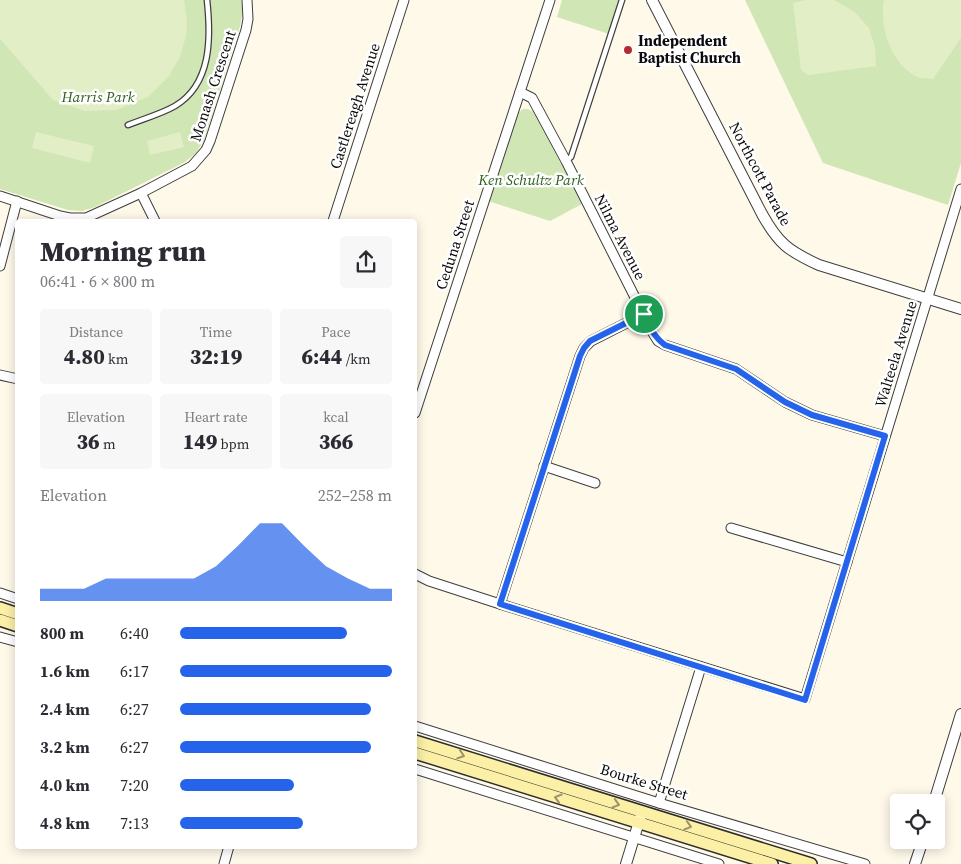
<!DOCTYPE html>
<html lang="en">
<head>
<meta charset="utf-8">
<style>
	:root { --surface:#fff; --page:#f7f7f7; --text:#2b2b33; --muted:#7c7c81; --accent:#2563eb }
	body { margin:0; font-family:"Source Serif 4",serif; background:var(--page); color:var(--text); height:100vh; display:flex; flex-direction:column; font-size:19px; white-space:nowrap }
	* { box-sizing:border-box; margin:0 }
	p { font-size:16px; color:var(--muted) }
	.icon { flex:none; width:28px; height:28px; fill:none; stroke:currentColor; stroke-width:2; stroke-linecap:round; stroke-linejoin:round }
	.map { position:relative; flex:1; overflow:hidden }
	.sheet { position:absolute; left:15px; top:219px; width:402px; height:630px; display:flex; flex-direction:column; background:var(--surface); border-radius:5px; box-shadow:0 2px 12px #0003 }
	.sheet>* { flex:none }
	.controls { position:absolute; left:890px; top:794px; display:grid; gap:10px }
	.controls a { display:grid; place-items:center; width:55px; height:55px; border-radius:5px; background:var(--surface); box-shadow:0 2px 12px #0003; font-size:25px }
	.pin { position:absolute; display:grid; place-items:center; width:42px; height:42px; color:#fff; margin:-21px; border:2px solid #fff; border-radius:50%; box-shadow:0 1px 5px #0007 }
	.round { display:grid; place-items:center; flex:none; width:52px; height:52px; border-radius:5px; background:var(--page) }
	.overview { display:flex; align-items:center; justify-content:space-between; height:85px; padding:0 25px }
	h1 { font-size:28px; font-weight:800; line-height:38px }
	.figures { display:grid; grid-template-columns:repeat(3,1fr); gap:8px; height:85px; padding:5px 25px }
	.figures div { display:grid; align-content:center; border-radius:5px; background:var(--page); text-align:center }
	.figures b { font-size:21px; font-weight:800 }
	.figures small { font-size:14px; font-weight:400 }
	.figures p { font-size:14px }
	.chart { height:140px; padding:10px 25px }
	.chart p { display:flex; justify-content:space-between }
	.chart svg { width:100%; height:90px; margin-top:5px; fill:var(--accent); opacity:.7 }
	ul { padding:0 25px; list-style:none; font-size:16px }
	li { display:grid; grid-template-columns:80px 60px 1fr; align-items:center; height:38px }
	li i { height:12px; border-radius:6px; background:var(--accent) }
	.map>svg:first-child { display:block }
	.green { fill:#d1e6b5 }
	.pitch { fill:#e2eec6 }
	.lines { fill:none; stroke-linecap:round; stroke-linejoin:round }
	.service-casing { stroke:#3e3e3e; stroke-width:7 }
	.minor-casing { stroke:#3e3e3e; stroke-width:11 }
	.tertiary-casing { stroke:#3e3e3e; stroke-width:12 }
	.secondary-casing { stroke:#2d2d2d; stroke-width:14 }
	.service { stroke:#fff; stroke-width:4.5 }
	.minor { stroke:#fff; stroke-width:9 }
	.tertiary { stroke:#fff; stroke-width:10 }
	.secondary { stroke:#fcefa6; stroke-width:11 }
	.oneway { stroke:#9c9468 }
	.route-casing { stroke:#fff; stroke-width:10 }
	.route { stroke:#2563eb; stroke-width:6 }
	.poi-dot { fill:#b52936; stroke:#fff; stroke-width:2 }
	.labels { text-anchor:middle; stroke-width:5; stroke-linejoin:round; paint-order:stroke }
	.poi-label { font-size:15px; font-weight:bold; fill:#0b0b0b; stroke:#fff; text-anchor:start }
	.street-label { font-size:15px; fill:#0b0b0b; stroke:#fff }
	.park-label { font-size:15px; font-style:italic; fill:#2f5f1e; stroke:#fff }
</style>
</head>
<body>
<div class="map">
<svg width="961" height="864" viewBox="0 0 961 864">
	<rect width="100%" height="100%" fill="#fef9e9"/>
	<g class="green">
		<path d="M0,0H241L243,11L240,26L204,140L196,153L185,162L95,207L82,211L68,210L0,189Z"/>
		<path d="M562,0H619L609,34L557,17Z"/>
		<path d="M745,0H961V163L948,205L823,163Z"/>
		<path d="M523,109H528L534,112L582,204L550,221L488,201L518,113Z"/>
	</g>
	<g class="pitch">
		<path d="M0,0H184L187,22L186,36L180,57L169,76L148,97L116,110L85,111L53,100L0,39Z"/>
		<path d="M805,0H834L855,12L869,28L875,47L876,66L808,75L801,70L793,3Z"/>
		<path d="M884,0H961V38L933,79C927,78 921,79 917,77C891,64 879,27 884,0Z"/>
		<path d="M36,132L94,146L90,163L32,148Z"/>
		<path d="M180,132L184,147L150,155L147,141Z"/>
	</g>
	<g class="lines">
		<defs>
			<g id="service">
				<path d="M128,125C143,119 161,114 175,106C212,84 211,37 207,0"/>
				<path d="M566,161L571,157L622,0"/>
			</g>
			<g id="minor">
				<path d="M520,92L532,98L566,161L653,333L658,341L665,345L736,369L785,402L812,415L885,436"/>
				<path d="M141,193L155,221"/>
				<path d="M0,196L60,216L70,218H86L141,193L192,166L206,150L210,141L246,30L248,19L247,0"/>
				<path d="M333,221L404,0"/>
				<path d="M0,266L17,201"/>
				<path d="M0,375L18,379"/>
				<path d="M415,413L550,0"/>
				<path d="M544,466L595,483"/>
				<path d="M731,528L847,562"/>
				<path d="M415,574L429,581L500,604L805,699L961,189"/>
				<path d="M0,593L18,599"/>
				<path d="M500,604L580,356L584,348L591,341L644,314"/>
				<path d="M0,637L18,642"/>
				<path d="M415,726L659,803L865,864"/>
				<path d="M415,769L719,864"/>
				<path d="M659,803L701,667"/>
				<path d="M224,864L229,846"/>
			</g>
			<g id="tertiary">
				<path d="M652,0L762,214C778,243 788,251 819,265L961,309"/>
				<path d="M934,802L961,714"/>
				<path d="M626,864L641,815"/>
				<path d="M915,864L923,840"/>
			</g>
			<g id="secondary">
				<path d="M0,608L18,614"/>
				<path d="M0,620L18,626"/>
				<path d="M415,741L811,864"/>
				<path d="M415,753L772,864"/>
			</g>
		</defs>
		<use href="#service" class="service-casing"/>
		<use href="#minor" class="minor-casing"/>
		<use href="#tertiary" class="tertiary-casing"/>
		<use href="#secondary" class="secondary-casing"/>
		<use href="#service" class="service"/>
		<use href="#minor" class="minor"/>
		<use href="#tertiary" class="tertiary"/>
		<use href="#secondary" class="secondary"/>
	</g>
	<defs><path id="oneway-chevron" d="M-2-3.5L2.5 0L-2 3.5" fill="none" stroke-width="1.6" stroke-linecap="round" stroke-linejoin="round" transform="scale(1.25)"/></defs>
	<g class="oneway">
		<use href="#oneway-chevron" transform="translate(461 755) rotate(18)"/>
		<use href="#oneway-chevron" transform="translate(558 798) rotate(-163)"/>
		<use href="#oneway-chevron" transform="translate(616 804) rotate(17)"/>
		<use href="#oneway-chevron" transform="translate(688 826) rotate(17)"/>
	</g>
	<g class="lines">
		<defs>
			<path id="route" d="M644,314C649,326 654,337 665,345L736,369L785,402L812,415L885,436L805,700L500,604L580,356L584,348L590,341Z"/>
		</defs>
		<use href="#route" class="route-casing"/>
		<use href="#route" class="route"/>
	</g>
	<circle class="poi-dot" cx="628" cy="50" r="5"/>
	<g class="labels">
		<g class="poi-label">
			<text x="638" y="46">Independent<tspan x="638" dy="17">Baptist Church</tspan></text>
		</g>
		<g class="street-label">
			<text transform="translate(213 86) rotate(-72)" y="5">Monash Crescent</text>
			<text transform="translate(355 106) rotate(-72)" y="5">Castlereagh Avenue</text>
			<text transform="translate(760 174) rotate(62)" y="5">Northcott Parade</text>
			<text transform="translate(620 237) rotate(63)" y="5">Nilma Avenue</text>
			<text transform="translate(455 245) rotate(-72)" y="5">Ceduna Street</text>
			<text transform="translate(896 354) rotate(-73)" y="5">Walteela Avenue</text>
			<text transform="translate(644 782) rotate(17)" y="5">Bourke Street</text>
		</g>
		<g class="park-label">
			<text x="98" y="102">Harris Park</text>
			<text x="531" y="185">Ken Schultz Park</text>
		</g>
	</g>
</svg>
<div class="controls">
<a><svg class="icon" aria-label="locate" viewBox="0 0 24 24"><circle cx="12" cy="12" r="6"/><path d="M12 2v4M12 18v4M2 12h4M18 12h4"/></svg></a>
</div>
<div class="pin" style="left:644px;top:314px;background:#1e9e55"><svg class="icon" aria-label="arrive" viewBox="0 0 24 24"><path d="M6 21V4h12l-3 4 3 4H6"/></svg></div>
<section class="sheet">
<div class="overview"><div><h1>Morning run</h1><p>06:41 · 6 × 800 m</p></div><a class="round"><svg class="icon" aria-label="share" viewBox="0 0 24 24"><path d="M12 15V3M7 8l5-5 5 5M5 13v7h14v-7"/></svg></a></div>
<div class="figures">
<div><p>Distance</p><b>4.80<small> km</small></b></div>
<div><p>Time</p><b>32:19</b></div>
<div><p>Pace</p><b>6:44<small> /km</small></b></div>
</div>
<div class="figures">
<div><p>Elevation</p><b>36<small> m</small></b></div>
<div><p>Heart rate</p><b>149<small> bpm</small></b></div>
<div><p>kcal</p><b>366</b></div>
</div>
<div class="chart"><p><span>Elevation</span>252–258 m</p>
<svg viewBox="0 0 160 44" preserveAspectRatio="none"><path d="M0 44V38L10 38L20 38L30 33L40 33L50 33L60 33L70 33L80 27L90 17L100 6L110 6L120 17L130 27L140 33L150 38L160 38V44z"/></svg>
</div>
<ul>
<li><b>800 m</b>6:40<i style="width:79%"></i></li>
<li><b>1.6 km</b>6:17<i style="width:100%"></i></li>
<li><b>2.4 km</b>6:27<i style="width:90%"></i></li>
<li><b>3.2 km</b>6:27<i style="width:90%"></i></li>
<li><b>4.0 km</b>7:20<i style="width:54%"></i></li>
<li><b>4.8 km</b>7:13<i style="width:58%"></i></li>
</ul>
</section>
</div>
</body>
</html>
